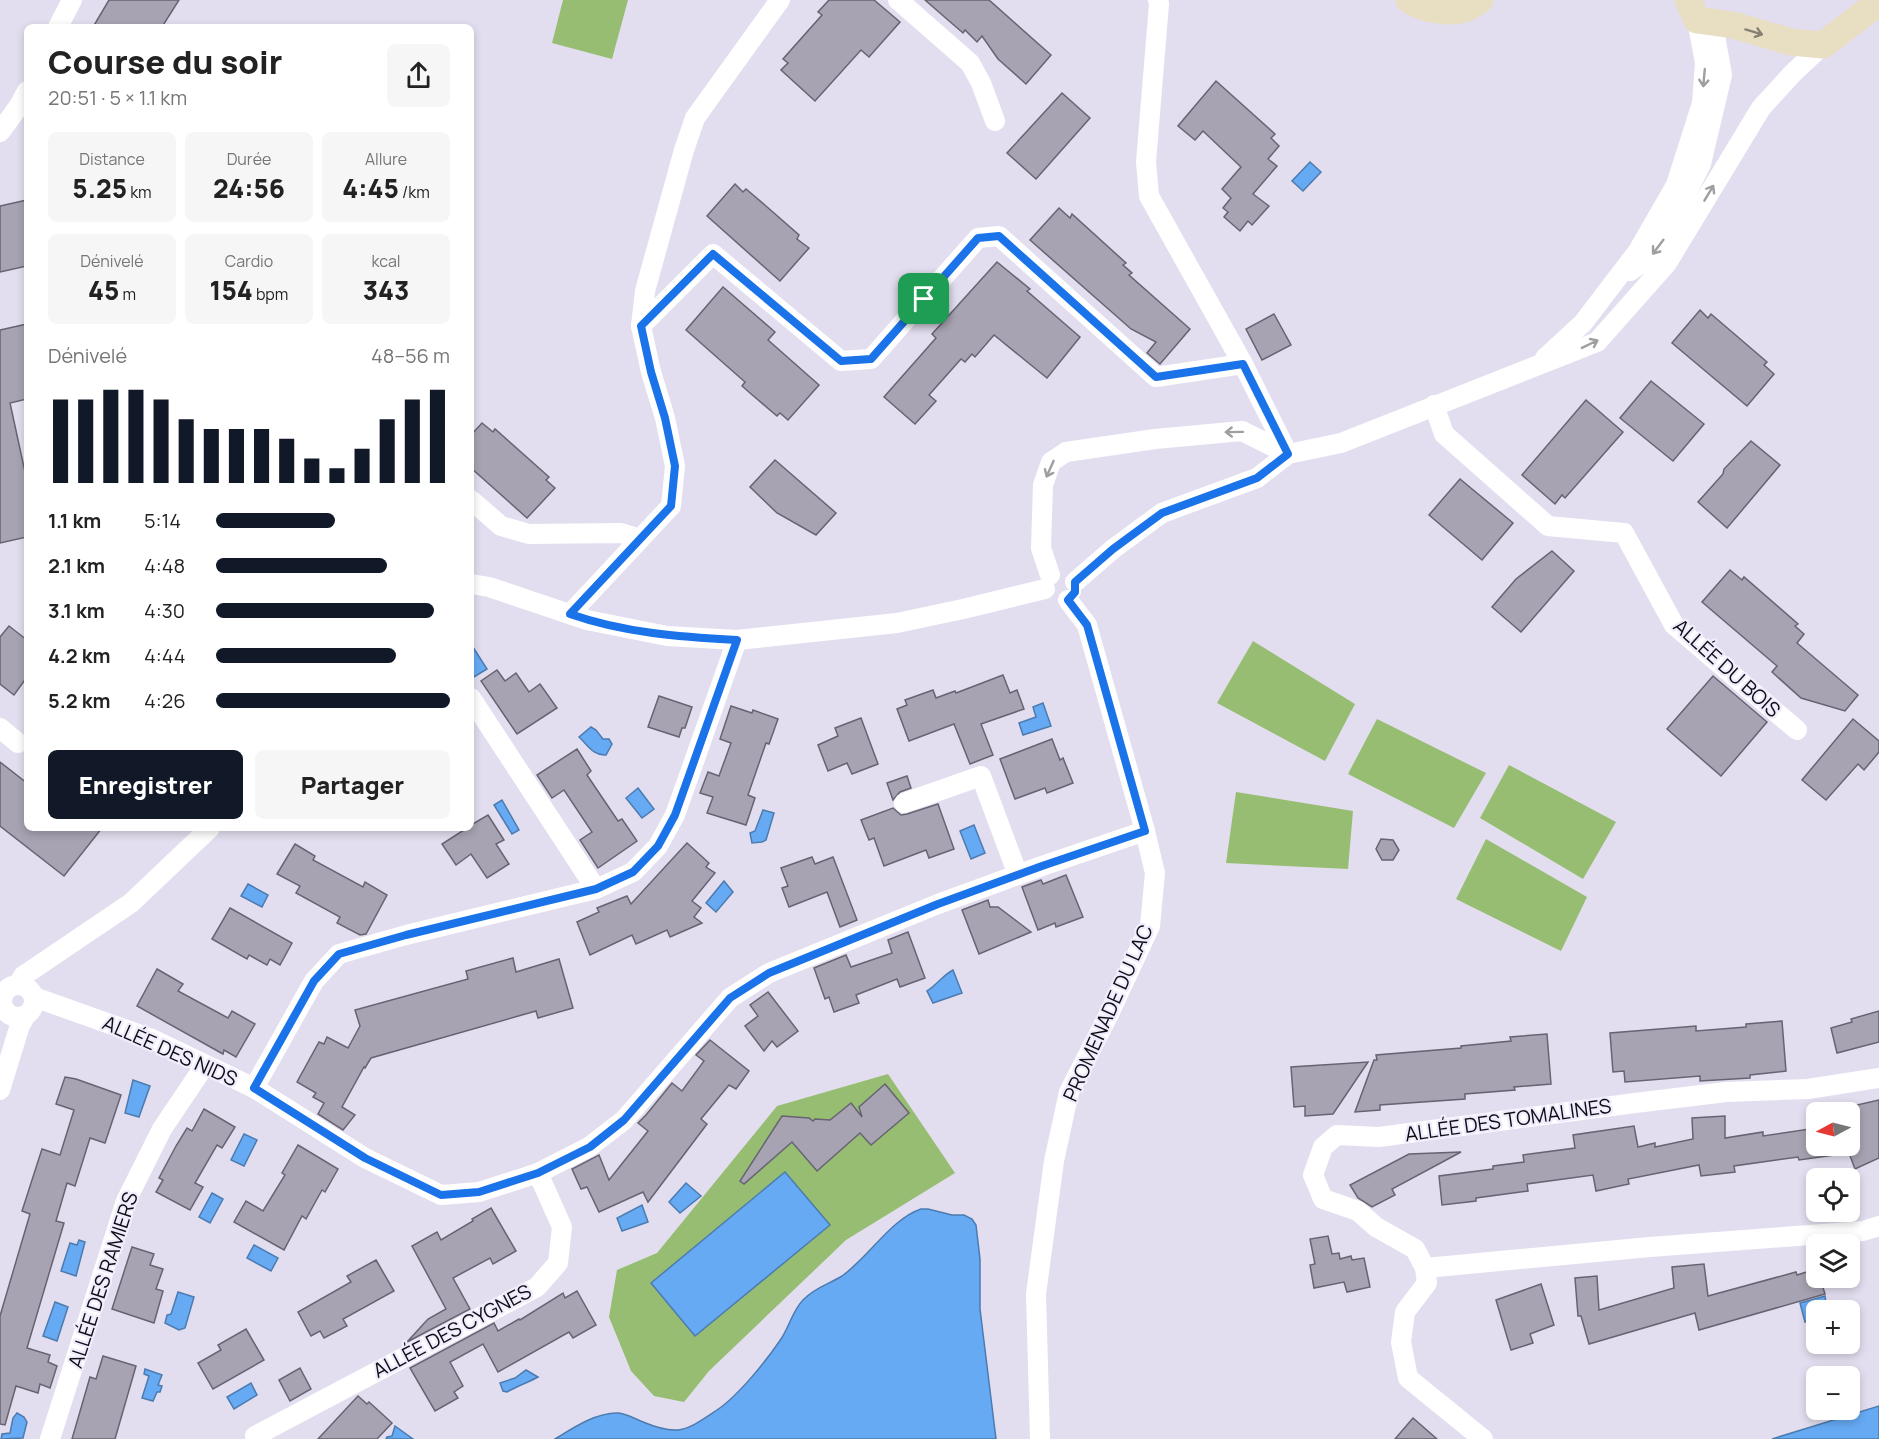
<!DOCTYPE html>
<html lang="fr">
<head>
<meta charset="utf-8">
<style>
	:root { --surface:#fff; --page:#f6f6f6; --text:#222; --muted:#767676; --accent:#111827 }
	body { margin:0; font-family:Manrope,sans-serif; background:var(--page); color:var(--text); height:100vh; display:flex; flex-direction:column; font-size:22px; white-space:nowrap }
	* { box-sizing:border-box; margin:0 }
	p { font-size:20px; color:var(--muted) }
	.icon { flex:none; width:33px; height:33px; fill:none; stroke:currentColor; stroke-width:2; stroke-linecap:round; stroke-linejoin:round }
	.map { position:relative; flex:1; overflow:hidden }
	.panel { position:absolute; left:24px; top:24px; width:450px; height:807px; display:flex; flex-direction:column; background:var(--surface); border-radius:9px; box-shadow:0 3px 9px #0003 }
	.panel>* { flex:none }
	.needle { width:39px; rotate:263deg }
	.controls { position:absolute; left:1806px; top:1102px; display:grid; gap:12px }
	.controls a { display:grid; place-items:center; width:54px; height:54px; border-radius:9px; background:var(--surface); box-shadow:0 3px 9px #0003; font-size:30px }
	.pin { position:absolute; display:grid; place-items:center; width:51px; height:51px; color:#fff; margin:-26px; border-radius:12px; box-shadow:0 3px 9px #0006 }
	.round { display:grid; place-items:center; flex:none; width:63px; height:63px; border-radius:9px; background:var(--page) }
	.headline { display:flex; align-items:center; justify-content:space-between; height:102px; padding:0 24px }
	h1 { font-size:33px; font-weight:800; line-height:45px }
	.metrics { display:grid; grid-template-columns:repeat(3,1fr); gap:9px; height:102px; padding:6px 24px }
	.metrics div { display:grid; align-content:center; border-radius:9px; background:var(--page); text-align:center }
	.metrics b { font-size:26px; font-weight:800 }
	.metrics small { font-size:16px; font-weight:400 }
	.metrics p { font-size:16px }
	.chart { height:168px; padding:12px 24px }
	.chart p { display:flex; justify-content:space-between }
	.chart svg { width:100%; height:108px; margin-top:6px; stroke:var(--accent); stroke-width:6 }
	.button { display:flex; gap:12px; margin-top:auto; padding:12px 24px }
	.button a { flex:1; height:69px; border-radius:9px; background:var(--accent); color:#fff; font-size:24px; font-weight:800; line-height:69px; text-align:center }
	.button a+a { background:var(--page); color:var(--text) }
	ul { padding:0 24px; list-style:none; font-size:20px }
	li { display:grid; grid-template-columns:96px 72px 1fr; align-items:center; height:45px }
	li i { height:15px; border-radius:8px; background:var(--accent) }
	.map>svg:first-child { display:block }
	.green { fill:#96bd72 }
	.water { fill:#66aaf4; stroke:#4c7bb0; stroke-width:1.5 }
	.building { fill:#a7a3b2; stroke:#676372; stroke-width:1.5 }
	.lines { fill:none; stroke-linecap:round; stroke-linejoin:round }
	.street { stroke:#fff; stroke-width:20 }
	.secondary { stroke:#e8dec2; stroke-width:27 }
	.oneway { stroke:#868073 }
	.oneway2 { stroke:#9f9ea0 }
	.route-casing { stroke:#fff; stroke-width:12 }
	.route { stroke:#1a73e8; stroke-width:8 }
	.labels { text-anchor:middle; stroke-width:4.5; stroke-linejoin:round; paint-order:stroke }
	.street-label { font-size:20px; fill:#0e0d12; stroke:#f0ecfd }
</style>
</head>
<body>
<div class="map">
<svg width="1879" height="1439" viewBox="0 0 1879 1439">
	<rect width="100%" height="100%" fill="#e3deef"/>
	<g class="green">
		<path d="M563,0H628L612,59L552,43Z"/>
		<path d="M1253,641L1355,704L1325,761L1217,703Z"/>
		<path d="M1377,719L1486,773L1454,828L1348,774Z"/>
		<path d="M1509,765L1616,822L1583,879L1480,818Z"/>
		<path d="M1236,792L1353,811L1348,869L1226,863Z"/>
		<path d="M1486,839L1587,897L1561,951L1456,899Z"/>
		<path d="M888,1074L955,1173L846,1240L709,1371L684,1402L654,1396L631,1371L609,1317L617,1270L657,1253L777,1106Z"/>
	</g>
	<g class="water">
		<path d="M1310,162L1321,172L1303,191L1292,181Z"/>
		<path d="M471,644L487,669L474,677L471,672Z"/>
		<path d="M1043,703L1051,726L1023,735L1019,723L1036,717L1033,707Z"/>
		<path d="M591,727L596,730L603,739H609L612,744L606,755C593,756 588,745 579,737Z"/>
		<path d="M638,788L654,809L642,818L626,798Z"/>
		<path d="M502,800L519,830L512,834L494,805Z"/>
		<path d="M763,810L774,813L766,840L762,842L752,843L750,833L755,831Z"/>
		<path d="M974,825L985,853L971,859L960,831Z"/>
		<path d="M724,881L733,892L716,912L706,903Z"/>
		<path d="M248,884L268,895L262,907L241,896Z"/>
		<path d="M953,970L962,993L933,1003L927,991C937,985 943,975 953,970Z"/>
		<path d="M133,1080L150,1086L139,1117L125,1113Z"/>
		<path d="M244,1134L257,1140L244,1166L231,1160Z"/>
		<path d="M785,1172L830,1225L695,1336L651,1283Z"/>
		<path d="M686,1183L701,1196L680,1213L669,1202Z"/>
		<path d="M212,1193L223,1199L210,1223L199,1217Z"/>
		<path d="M642,1205L648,1222L622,1231L617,1218Z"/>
		<path d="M921,1209H928L952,1215H964L972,1219L976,1225L980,1259V1309L996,1439H555C573,1428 595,1413 617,1413C626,1413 635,1419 643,1422C679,1437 687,1430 717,1410C738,1396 767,1360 781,1339C789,1327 793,1310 803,1300C814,1288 829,1284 842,1276C869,1257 891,1219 921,1209Z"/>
		<path d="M79,1240L85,1242L76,1276L61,1271L70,1243L77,1245Z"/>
		<path d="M254,1245L278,1258L271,1271L247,1258Z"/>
		<path d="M178,1292L194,1297L185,1328L179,1330L165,1323L167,1315L171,1314Z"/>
		<path d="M1825,1296L1827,1309L1825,1311H1816V1317L1805,1322L1800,1303Z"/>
		<path d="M55,1302L68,1307L57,1341L43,1336Z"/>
		<path d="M145,1369L162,1375L158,1385L162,1386L160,1392H157L153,1401L142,1398L149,1376L144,1374Z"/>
		<path d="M526,1370L538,1377C527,1383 517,1386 507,1392L503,1391L500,1383L515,1378Z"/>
		<path d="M251,1383L257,1395L234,1409L227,1397Z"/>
		<path d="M1879,1406V1439H1772Z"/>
		<path d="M17,1413L24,1417L27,1422L23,1438L1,1439L2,1434L10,1433L13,1418Z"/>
		<path d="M395,1426L413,1439H386L387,1437L392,1436Z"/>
	</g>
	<g class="building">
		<path d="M109,0H179L162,27H93Z"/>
		<path d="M829,0H874L900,22L869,57L861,50L815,101L781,70L788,63L783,59L822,15L818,12Z"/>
		<path d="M925,0H989L1051,55L1026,84L998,59L982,36L977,42L965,30L963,33Z"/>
		<path d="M1216,81L1275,134L1271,138L1279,146L1268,159L1277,166L1253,194L1269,206L1252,225L1248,221L1240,231L1224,217L1228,212L1223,208L1231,198L1222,189L1241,167L1203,131L1195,140L1178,126Z"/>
		<path d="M1062,93L1090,118L1036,179L1007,153Z"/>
		<path d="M735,184L743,192L746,189L766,206L799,235L797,239L809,248L780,281L707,216Z"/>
		<path d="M27,200V266L0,272V206Z"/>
		<path d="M1059,208L1070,218L1072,214L1126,263L1123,265L1132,273L1129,275L1190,329L1160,364L1147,353L1156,342L1131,329L1030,240Z"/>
		<path d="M997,262L1030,289L1027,291L1080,337L1047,378L994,335L975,357L972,354L965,362L961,359L929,395L936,401L915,424L884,397L936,338L932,334Z"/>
		<path d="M723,287L775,332L768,340L819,385L788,420L780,413L777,416L750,393L742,386L745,382L686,330Z"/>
		<path d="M1700,310L1708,318L1711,314L1767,362L1764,365L1774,374L1747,406L1672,343Z"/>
		<path d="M1274,314L1291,345L1262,360L1246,329Z"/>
		<path d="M27,324V399L10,403L27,481V537L0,543V330Z"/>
		<path d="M1651,381L1704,424L1673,461L1620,418Z"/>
		<path d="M1586,400L1623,432L1565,498L1562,495L1555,504L1522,475Z"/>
		<path d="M482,423L493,432L495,429L549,477L546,480L555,488L527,518L471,468V435Z"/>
		<path d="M1751,441L1780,465L1727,528L1698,502L1723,474L1724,469Z"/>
		<path d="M775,460L836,513L816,535L777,513L750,487Z"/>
		<path d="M1460,479L1513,523L1482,560L1429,515Z"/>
		<path d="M1552,551L1574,571L1521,632L1492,607L1516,579Z"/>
		<path d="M1730,570L1742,580L1744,577L1798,624L1795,626L1804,634L1797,643L1858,695L1845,711L1801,698L1772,672L1777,666L1702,602Z"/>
		<path d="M9,626L27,640V677L14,695L0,684V637Z"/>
		<path d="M497,670L505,681L516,673L529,692L540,684L557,708L517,734L481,681Z"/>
		<path d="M1003,675L1010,693L1017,690L1024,709L981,724L993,755L970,764L954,724L909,741L897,709L907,705L905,700L933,690L936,698L955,691L956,693Z"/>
		<path d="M1713,676L1767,722L1721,776L1667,729Z"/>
		<path d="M659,696L692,707L685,728H682L679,737L648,727Z"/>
		<path d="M731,706L752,713L753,710L778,719L769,744L766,743L748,795L755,798L746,825L707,813L713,797L700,793L708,772L719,776L731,743L720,739Z"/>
		<path d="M861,718L878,764L852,774L847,763L828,771L818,745L838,736L835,728Z"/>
		<path d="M1853,719L1879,741V752L1864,770L1858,764L1826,800L1802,780Z"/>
		<path d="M1052,739L1060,760L1063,758L1073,783L1047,793L1045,788L1015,799L1000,759Z"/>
		<path d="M577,749L591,771L587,775L618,821L622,819L637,841L598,868L580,840L592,832L564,790L552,798L537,775Z"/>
		<path d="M0,762L27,783V828H102L64,876L0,826Z"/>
		<path d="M907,776L911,788L900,792L893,800L887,783Z"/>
		<path d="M938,804L954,849L929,858L926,850L884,866L874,838L869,840L861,820L893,808L901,815L907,814Z"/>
		<path d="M488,815L504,840L496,844L509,864L487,878L471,854L456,865L442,844L467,828H471V825Z"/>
		<path d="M1381,839L1393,840L1399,850L1393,860H1382L1376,849Z"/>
		<path d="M687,843L709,863L706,867L715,873L692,901L701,908L694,917L702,923L670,937L667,930L636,944L632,935L590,955L577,922L599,912L597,908L627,896L631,904Z"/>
		<path d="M295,844L315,856L313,860L363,887L365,882L387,895L366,934L360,935L337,923L340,917L296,893L300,886L277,874Z"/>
		<path d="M812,857L815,864L833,857L857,920L840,927L827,892L789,907L782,888L788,886L781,868Z"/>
		<path d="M1066,875L1083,917L1056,927L1055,923L1038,930L1022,887L1041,880L1043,884Z"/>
		<path d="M988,900L990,907H998L1031,932L979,954L962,910Z"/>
		<path d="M230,908L292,943L280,965L270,959L267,965L249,955L247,959L212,939Z"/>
		<path d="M908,932L925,978L900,987L897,979L856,995L859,1003L834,1012L829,997L825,999L814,968L846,955L851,967L892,953L888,940Z"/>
		<path d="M513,958L516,972L559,959L573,1008L538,1018L536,1011L371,1058L365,1068L364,1067L342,1107L355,1115L343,1130L318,1114L324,1103L313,1097L316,1093L297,1082L319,1042L324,1044L327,1037L348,1048L360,1026L355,1010L468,979L466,971Z"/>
		<path d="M157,969L183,984L178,991L228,1018L232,1011L255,1024L236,1057L224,1050L223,1054L137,1006Z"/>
		<path d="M768,992L798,1031L777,1047L772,1041L764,1051L745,1026L758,1016L750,1005Z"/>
		<path d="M1879,1011V1042L1837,1053L1831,1028L1852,1022L1851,1019Z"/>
		<path d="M1782,1021L1786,1071L1750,1075V1078L1700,1081V1076L1625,1082L1624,1071L1613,1072L1610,1033L1696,1026V1031L1746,1027V1024Z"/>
		<path d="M1547,1034L1551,1084L1514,1087L1515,1090L1465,1094V1099L1380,1105V1110L1355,1112L1374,1060H1377L1376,1055L1461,1048V1046L1511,1041L1510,1037Z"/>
		<path d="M710,1040L749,1071L736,1089L729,1085L701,1119L707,1124L648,1202L643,1192L599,1212L587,1187L581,1189L572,1169L599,1155L609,1180L648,1131L638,1123L646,1115L672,1083L682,1091L704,1061L696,1055Z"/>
		<path d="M1368,1062L1333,1114L1305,1116V1106L1294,1107L1291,1067Z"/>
		<path d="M65,1077L76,1079L121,1095L105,1143L90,1138L75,1186L67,1183L56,1221L64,1223L27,1348L50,1355L48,1362L57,1366L50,1388L40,1384L38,1393L16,1386L5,1425L0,1424V1316L30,1214L22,1211L42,1149L60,1155L74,1110L56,1104Z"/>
		<path d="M885,1084L909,1113L871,1145L860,1133L817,1171L792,1142L744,1184L740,1181L782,1116L809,1118L813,1121L815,1119L830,1120L851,1103L862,1117L859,1107Z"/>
		<path d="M1879,1100V1158L1855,1169L1849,1153L1799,1160L1798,1157L1734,1166L1735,1172L1701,1176L1699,1165L1628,1179L1629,1184L1596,1191L1593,1175L1527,1184L1528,1191L1476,1198V1201L1442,1205L1439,1176L1493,1169V1166L1524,1162L1523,1155L1575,1148L1573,1135L1634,1126L1638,1147L1655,1143V1147L1693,1139L1692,1118L1725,1116V1138L1763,1132V1136L1816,1128V1146H1850V1113H1836L1835,1110Z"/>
		<path d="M204,1109L235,1127L222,1148L217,1145L195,1183L203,1187L190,1210L156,1192L163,1180L159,1178L176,1146L187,1128L192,1131Z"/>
		<path d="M298,1145L338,1169L325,1192L322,1190L306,1219L302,1216L284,1250L234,1222L246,1201L263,1211L285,1175L282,1173Z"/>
		<path d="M1461,1152L1392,1189L1395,1195L1372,1207L1358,1198L1350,1185L1409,1154Z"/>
		<path d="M491,1208L516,1251L493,1264L490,1258L453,1278L470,1309L407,1342L428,1319L446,1309L412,1246L437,1232L441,1240L473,1221L472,1219Z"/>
		<path d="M1328,1236L1332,1254L1339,1253L1340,1259L1351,1256L1352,1260L1364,1258L1370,1287L1347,1292L1344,1282L1314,1288L1310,1265L1315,1264L1310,1239Z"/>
		<path d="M132,1247L154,1254L150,1265L163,1269L156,1289L163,1291L154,1323L112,1309Z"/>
		<path d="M376,1260L394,1291L343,1319L347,1326L324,1338L320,1331L311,1336L298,1312L351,1282L347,1276Z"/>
		<path d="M1704,1264L1708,1296L1796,1272L1797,1275L1816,1269V1278H1820L1825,1294L1699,1330L1695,1313L1589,1344L1581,1316H1578L1575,1278L1597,1276L1599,1310L1674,1288L1672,1267Z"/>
		<path d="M1541,1284L1554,1325L1530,1334L1533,1343L1511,1350L1496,1300Z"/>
		<path d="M577,1291L596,1325L573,1338L569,1332L498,1372L483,1344L450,1362L463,1386L454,1392L458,1398L435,1411L410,1368L494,1323L498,1331L519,1319L520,1320L563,1293L565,1298Z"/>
		<path d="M246,1329L264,1360L213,1389L198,1363L221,1350L218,1345Z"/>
		<path d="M103,1356L136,1366L115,1439H72L90,1377L96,1379Z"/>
		<path d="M300,1368L311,1389L290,1401L279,1380Z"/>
		<path d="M358,1396L367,1404L369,1402L392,1423L377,1439H318Z"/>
		<path d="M1413,1418L1437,1439H1395Z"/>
	</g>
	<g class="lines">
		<g class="street">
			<path d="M898,0L970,63L981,83L995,121"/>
			<path d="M1158,0L1159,4L1146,162L1149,196L1243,364L1288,454"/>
			<path d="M58,27L72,0"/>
			<path d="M0,132L19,106L27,91"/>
			<path d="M1630,271L1657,252L1701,164L1722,75L1716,41L1697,20"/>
			<path d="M641,326L713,254L841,361L871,359L978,238L999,236L1156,377L1243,364"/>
			<path d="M1545,358L1583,323L1612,285L1638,251L1676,185L1702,103L1705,63L1697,20"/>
			<path d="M1434,405L1444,434L1548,526L1624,533L1674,625L1797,730"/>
			<path d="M471,500L501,526L529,534L621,533L640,539"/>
			<path d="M1050,575L1041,548L1043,485L1051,462L1066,452L1155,439L1242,431L1288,454"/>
			<path d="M1075,582L1113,549L1162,513L1257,478L1288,454L1341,443L1597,342L1667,263L1761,108L1793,73L1823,45"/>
			<path d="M471,584L489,587L587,620L667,636L737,640L897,623L963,609L1045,589"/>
			<path d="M570,614L671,506L675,466L665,418L651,372L641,326L645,291L684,150L695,118L780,0"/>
			<path d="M471,698L596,889"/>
			<path d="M0,728L18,743"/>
			<path d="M904,803L981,776L1018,875"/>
			<path d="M18,985L23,976L131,903L210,828"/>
			<circle cx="18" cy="1001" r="16"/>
			<path d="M34,997L152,1039L254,1088L365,1158L441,1195L479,1192L538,1173L589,1147L624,1120L730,998L769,973L938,904L1042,866L1145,831"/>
			<path d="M254,1088L314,981L339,954L406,935L596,889L633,872L658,846L675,815L737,640"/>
			<path d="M0,1090L20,1025L26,1015"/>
			<path d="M1425,1268L1650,1247L1863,1231L1879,1226"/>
			<path d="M255,1436L537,1287L558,1263L562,1227L538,1173"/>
			<path d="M50,1439L126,1201L162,1129L205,1065"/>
			<path d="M1040,1439L1036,1294L1054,1161L1069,1092L1108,1016L1150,926L1155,873L1145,831L1087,625L1068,600"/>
			<path d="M1483,1439L1408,1378L1401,1342L1405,1312L1427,1283L1425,1268L1415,1249L1376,1227L1358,1211L1323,1199L1313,1175L1323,1147L1337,1135L1379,1137L1635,1103L1726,1092L1808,1089L1879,1078"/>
		</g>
		<g class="secondary">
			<path d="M1409,0C1423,10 1451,14 1467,8C1472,6 1476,2 1480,0"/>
			<path d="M1688,0L1697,20L1733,25L1791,42L1823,45L1879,2"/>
		</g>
	</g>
	<defs><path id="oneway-shaft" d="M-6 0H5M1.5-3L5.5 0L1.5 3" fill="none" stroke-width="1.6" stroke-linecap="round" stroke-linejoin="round" transform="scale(1.5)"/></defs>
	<use class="oneway" href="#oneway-shaft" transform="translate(1754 32) rotate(17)"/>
	<g class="oneway2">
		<use href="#oneway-shaft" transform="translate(1704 78) rotate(95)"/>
		<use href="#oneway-shaft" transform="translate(1709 193) rotate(-59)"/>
		<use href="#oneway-shaft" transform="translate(1658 247) rotate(127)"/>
		<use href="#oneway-shaft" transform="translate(1590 344) rotate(-26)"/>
		<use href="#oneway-shaft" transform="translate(1234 432) rotate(179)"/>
		<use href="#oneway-shaft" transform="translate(1050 469) rotate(114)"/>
	</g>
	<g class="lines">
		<defs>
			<path id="route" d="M999,236L1156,377L1243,364L1288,454L1257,478L1162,513L1113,549L1075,582V592L1068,600L1087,625L1145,831L1042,866L938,904L769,973L730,998L624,1120L590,1147L538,1173L479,1192L441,1195L365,1158L254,1088L314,981L339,954L406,935L596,889L633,872L658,846L675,815L737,640C681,637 624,633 570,614L671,506L675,466L665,418L651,372L641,326L713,254L841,361L871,359L978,238Z"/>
		</defs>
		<use href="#route" class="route-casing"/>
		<use href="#route" class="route"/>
	</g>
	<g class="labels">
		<g class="street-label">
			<text transform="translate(1727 668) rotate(42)" y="7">ALLÉE DU BOIS</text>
			<text transform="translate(1108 1013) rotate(-66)" y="7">PROMENADE DU LAC</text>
			<text transform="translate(170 1051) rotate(24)" y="7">ALLÉE DES NIDS</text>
			<text transform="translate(1508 1120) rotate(-8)" y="7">ALLÉE DES TOMALINES</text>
			<text transform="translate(103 1280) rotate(-72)" y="7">ALLÉE DES RAMIERS</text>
			<text transform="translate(452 1331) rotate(-28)" y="7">ALLÉE DES CYGNES</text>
		</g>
	</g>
</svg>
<div class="controls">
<a><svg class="needle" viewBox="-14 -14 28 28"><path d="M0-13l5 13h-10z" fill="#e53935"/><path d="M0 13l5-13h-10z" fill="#767676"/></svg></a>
<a><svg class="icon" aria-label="locate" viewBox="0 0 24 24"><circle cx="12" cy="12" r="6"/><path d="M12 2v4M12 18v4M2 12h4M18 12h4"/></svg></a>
<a><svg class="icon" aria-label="layers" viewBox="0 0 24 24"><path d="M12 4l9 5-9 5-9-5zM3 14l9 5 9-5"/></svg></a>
<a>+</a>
<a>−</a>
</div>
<div class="pin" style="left:924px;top:299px;background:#1e9e55"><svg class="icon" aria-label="arrive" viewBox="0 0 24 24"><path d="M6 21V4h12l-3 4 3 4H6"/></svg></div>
<section class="panel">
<div class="headline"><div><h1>Course du soir</h1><p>20:51 · 5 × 1.1 km</p></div><a class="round"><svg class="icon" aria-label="share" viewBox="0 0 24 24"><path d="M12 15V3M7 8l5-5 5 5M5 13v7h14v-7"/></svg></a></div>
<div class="metrics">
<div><p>Distance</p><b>5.25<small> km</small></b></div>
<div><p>Durée</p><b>24:56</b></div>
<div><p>Allure</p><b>4:45<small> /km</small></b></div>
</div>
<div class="metrics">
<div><p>Dénivelé</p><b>45<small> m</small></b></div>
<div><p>Cardio</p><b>154<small> bpm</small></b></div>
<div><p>kcal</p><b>343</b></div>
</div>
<div class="chart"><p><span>Dénivelé</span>48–56 m</p>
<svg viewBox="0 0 160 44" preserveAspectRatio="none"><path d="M5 44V10M15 44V10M25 44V6M35 44V6M45 44V10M55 44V18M65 44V22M75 44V22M85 44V22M95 44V26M105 44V34M115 44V38M125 44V30M135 44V18M145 44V10M155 44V6"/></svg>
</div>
<ul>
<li><b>1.1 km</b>5:14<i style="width:51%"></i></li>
<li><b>2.1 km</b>4:48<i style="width:73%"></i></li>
<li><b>3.1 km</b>4:30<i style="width:93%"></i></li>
<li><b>4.2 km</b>4:44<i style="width:77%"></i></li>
<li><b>5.2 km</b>4:26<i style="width:100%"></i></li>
</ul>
<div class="button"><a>Enregistrer</a><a>Partager</a></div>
</section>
</div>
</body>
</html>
